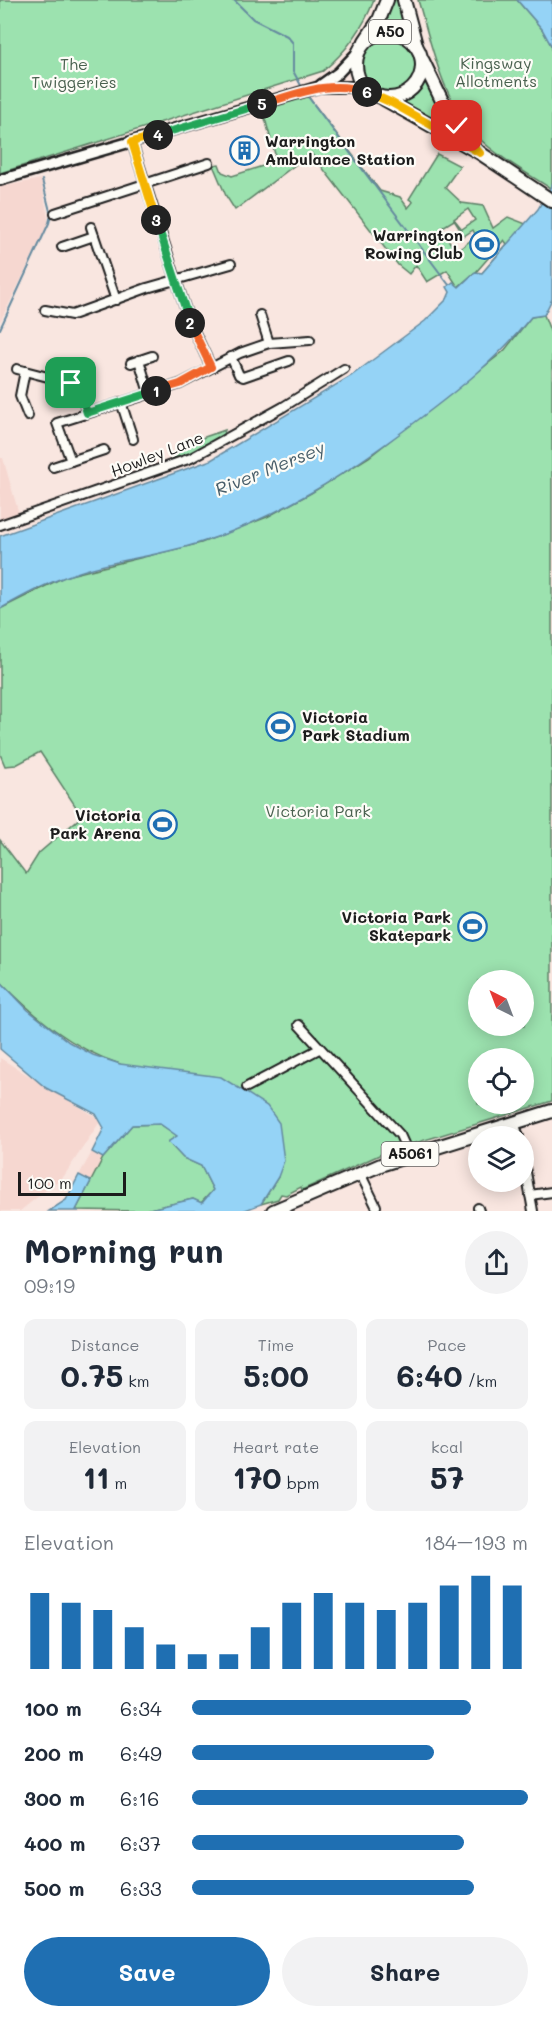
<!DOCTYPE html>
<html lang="en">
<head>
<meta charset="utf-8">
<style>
	:root { --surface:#fff; --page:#f2f2f3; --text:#1f2937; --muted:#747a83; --accent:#1f6fb2 }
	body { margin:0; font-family:Mali,sans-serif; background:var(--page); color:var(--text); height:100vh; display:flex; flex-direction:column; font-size:22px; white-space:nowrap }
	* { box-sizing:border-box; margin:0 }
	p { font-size:20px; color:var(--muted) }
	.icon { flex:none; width:33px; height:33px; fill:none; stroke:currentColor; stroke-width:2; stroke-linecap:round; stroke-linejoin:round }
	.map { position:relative; height:1211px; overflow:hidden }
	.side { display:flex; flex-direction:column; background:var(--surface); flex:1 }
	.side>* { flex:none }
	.needle { width:39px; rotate:318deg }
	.fabs { position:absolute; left:468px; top:970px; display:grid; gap:12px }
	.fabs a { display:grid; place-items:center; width:66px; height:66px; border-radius:50%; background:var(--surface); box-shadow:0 3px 15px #0003; font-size:30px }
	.scale { position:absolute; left:18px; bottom:15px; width:108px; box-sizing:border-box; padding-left:6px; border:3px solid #1c1c1c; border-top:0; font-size:16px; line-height:21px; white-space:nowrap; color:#1c1c1c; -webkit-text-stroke:4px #fdfcf7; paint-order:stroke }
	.pin { position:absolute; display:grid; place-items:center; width:51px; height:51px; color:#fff; margin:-26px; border-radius:12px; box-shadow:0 3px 9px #0006 }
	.km { position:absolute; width:30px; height:30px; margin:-15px; border-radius:50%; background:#222; color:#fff; font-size:16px; line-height:30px; text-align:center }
	.round { display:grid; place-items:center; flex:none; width:63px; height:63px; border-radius:32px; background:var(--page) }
	.head { display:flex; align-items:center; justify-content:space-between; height:102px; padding:0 24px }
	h1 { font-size:33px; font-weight:800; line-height:45px }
	.figures { display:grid; grid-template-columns:repeat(3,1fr); gap:9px; height:102px; padding:6px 24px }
	.figures div { display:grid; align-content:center; border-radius:12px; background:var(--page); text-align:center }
	.figures b { font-size:30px; font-weight:800 }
	.figures small { font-size:16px; font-weight:400 }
	.figures p { font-size:16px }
	.chart { height:168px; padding:12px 24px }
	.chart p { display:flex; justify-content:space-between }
	.chart svg { width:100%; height:108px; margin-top:6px; stroke:var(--accent); stroke-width:6 }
	.button { display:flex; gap:12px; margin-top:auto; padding:12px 24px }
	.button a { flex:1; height:69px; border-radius:36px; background:var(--accent); color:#fff; font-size:24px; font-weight:800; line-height:69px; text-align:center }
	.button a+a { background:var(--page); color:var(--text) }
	ul { padding:0 24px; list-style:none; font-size:20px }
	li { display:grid; grid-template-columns:96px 72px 1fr; align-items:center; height:45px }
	li i { height:15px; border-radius:8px; background:var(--accent) }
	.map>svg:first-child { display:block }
	.built { fill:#f6d7d0 }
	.green { fill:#9ce2af; stroke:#5c7f66; stroke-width:1.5; fill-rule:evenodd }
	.water { fill:#95d3f6; stroke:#658a9f; stroke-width:1.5 }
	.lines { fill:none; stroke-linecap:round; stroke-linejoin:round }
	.stream { stroke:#658a9f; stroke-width:2 }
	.minor-casing { stroke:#1c1c1c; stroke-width:12 }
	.tertiary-casing { stroke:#1c1c1c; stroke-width:14 }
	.primary-casing { stroke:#1c1c1c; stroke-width:16 }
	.trunk-casing { stroke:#1c1c1c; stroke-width:16 }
	.minor { stroke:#fdfcf7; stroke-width:8 }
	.tertiary { stroke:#fdfcf7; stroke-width:9 }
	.primary { stroke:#fdfcf7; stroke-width:12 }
	.trunk { stroke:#fdfcf7; stroke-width:12 }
	.split-1-casing { stroke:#fff; stroke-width:12 }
	.split-2-casing { stroke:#fff; stroke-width:12 }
	.split-3-casing { stroke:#fff; stroke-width:12 }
	.split-4-casing { stroke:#fff; stroke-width:12 }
	.split-5-casing { stroke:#fff; stroke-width:12 }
	.split-6-casing { stroke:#fff; stroke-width:12 }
	.split-7-casing { stroke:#fff; stroke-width:12 }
	.split-8-casing { stroke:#fff; stroke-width:12 }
	.split-1 { stroke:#22a559; stroke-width:8 }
	.split-2 { stroke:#f0652b; stroke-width:8 }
	.split-3 { stroke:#22a559; stroke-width:8 }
	.split-4 { stroke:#f5b400; stroke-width:8 }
	.split-5 { stroke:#22a559; stroke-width:8 }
	.split-6 { stroke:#f0652b; stroke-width:8 }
	.split-7 { stroke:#f5b400; stroke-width:8 }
	.split-8 { stroke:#f5b400; stroke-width:8 }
	.labels { text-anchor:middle; stroke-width:4.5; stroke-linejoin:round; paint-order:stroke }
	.shield { fill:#fdfcf7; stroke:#605f5e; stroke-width:1.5 }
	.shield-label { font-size:15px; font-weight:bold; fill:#1c1c1c }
	.park-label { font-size:16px; fill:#49614f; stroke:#fdfcf7 }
	.poi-label { font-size:16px; font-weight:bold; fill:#1c1c1c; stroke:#fdfcf7; text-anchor:end }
	.street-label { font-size:16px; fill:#1c1c1c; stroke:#fdfcf7 }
	.water-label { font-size:18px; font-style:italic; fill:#465c68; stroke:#fdfcf7 }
</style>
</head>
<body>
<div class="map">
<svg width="552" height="1211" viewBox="0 0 552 1211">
	<rect width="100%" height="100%" fill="#f9e6e0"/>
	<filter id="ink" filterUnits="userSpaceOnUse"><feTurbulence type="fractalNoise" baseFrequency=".0167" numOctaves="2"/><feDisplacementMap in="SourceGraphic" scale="12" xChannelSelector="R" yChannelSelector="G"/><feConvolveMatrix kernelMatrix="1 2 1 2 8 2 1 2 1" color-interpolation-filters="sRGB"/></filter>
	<g filter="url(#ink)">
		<g class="built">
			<path d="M41,179L49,223L0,322V187Z"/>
			<path d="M0,458H3L21,521L0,530Z"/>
			<path d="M0,1058L101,1120L64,1176L20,1211H0Z"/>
			<path d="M92,1152L103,1158L91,1181L79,1175Z"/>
		</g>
		<g class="green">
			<path d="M0,0H374C363,29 347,51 323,71L0,173Z"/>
			<path d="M391,0H401L408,32L378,28Z"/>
			<path d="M418,0H517L542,29L552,47V184L550,188C527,173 501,159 482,141C443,104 433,50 418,0Z"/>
			<circle cx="388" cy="65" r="27"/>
			<path d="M425,74L463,137L399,101L417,89Z"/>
			<path d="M307,95L380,191L400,197L408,208L413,202L409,199L437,154L460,166L445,187L462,203L483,206L493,228L508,217L526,224L482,274L474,273L458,287L447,270L427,282L416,265L409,274L398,265L311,153L235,210L226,196L213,165L219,164L222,172L232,176L272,163L275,154L262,108ZM468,209L475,220L462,229L454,219ZM454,220L464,236L473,230L476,236L456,252L441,228ZM504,240L507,244L482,273L476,272Z"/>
			<path d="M544,315L552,336V1101L386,1152L302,1190L301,1187L286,1195L281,1194L278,1199L261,1204L278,1177L120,1064C71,1048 35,1017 0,981V840L26,874L39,853L82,816L40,752L16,765L5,766L0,754V609L66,576L201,543L267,517L311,493L369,457L504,351L531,317ZM478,981H524V1026H478ZM478,1059H524V1104H478Z"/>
			<path d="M225,430C221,444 187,457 172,458L193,441Z"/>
			<path d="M160,1124L178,1136L168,1142L183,1158L201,1166L213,1190L201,1203L193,1199L141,1211L76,1210L103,1158L132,1125Z"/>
		</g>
		<g class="water">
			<path d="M517,0H552V47L542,29Z"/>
			<path d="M552,184V299L544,315L531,317C496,361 459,389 414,423C349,472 280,517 202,542C157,557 109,560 65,577C43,585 21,597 0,609V536L211,460L351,376L425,321L447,299L450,292L447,287L453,282L459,287L475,272L482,273L538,209Z"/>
			<path d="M0,981L28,1010L69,1042L93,1055L120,1064L221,1077L267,1106L279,1123L284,1161L278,1177L261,1204L243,1211H141L193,1199L202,1203L213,1190L201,1166L183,1158L168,1142L177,1136L160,1124L132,1125L103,1158L92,1152L104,1128L96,1114L46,1088L0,1049Z"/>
			<path d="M79,1175L91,1181L76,1210L79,1211H49L66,1200Z"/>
		</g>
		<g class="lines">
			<g class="stream">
				<path d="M234,0L253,19L287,36L293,43V71L303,89"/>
				<path d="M306,94L449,285"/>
				<path d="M0,329L49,223L51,215L42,180"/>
			</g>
			<defs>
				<g id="minor">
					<path d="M132,142L189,320L211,367"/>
					<path d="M55,213L209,163"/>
					<path d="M91,227L116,300"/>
					<path d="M62,247L94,236"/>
					<path d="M45,310L72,315L147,288L231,264"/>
					<path d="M260,315L269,343"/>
					<path d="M231,357L239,375L243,377L289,361"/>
					<path d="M139,360L149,393"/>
					<path d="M131,363L152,356"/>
					<path d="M17,369L71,383L80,390L87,413"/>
					<path d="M25,371L20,396L28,416"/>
					<path d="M121,402L133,439"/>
					<path d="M71,461L57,423L180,384L240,353L269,343L310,340"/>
					<path d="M53,467L104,450"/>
					<path d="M0,525L191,458L283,407L344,369"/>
					<path d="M299,1025L400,1135L409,1155"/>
					<path d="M247,1087L319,1049"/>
					<path d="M514,1122L519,1137"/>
					<path d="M524,1161L533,1211"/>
					<path d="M360,1173L376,1206"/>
					<path d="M530,1195L552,1192"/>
					<path d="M478,1208L479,1211"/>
				</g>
				<g id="tertiary">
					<path d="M321,85L338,73L359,51"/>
					<path d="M0,180L319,87H354L370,93"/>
				</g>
				<g id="primary">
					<path d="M404,0L416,45"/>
					<circle cx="389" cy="65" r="33"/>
					<path d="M365,41L379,20L387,0"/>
					<path d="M423,61L445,107L474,146"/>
					<path d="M384,99L480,153L552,201"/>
				</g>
				<path id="trunk" d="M273,1211L383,1164L552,1111"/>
			</defs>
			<use href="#minor" class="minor-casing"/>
			<use href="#tertiary" class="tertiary-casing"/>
			<use href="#primary" class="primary-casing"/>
			<use href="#trunk" class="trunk-casing"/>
			<use href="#minor" class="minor"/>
			<use href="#tertiary" class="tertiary"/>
			<use href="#primary" class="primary"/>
			<use href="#trunk" class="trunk"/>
		</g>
	</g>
	<g class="lines" filter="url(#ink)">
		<defs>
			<path id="split-1" d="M71,383L80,390L87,413L156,391"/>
			<path id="split-2" d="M156,391L180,384L211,367L190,323"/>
			<path id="split-3" d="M156,220L190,323"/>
			<path id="split-4" d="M156,220L132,142L158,135"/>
			<path id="split-5" d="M158,135L262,104"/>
			<path id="split-6" d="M262,104C297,94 331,79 367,92"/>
			<path id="split-7" d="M367,92L392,103L463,143"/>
			<path id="split-8" d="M457,126L480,153L463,143"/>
		</defs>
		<use href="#split-1" class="split-1-casing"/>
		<use href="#split-2" class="split-2-casing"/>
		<use href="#split-3" class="split-3-casing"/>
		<use href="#split-4" class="split-4-casing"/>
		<use href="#split-5" class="split-5-casing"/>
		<use href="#split-6" class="split-6-casing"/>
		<use href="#split-7" class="split-7-casing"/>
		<use href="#split-8" class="split-8-casing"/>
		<use href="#split-1" class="split-1"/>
		<use href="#split-2" class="split-2"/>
		<use href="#split-3" class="split-3"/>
		<use href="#split-4" class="split-4"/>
		<use href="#split-5" class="split-5"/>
		<use href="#split-6" class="split-6"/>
		<use href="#split-7" class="split-7"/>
		<use href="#split-8" class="split-8"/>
	</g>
	<defs>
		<symbol id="building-ring" viewBox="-11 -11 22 22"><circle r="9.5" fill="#fdfcf7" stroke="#1f6fb2" stroke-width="1.5"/><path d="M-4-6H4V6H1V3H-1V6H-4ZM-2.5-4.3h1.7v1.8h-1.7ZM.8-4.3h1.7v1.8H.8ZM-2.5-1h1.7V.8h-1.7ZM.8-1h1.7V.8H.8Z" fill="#1f6fb2"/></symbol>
		<symbol id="stadium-ring" viewBox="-11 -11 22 22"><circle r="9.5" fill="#fdfcf7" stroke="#1f6fb2" stroke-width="1.5"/><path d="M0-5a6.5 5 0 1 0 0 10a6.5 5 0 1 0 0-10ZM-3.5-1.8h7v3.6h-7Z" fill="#1f6fb2"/></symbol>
	</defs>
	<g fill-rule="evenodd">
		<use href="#building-ring" x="228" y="134" width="33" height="33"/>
		<use href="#stadium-ring" x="468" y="228" width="33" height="33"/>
		<use href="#stadium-ring" x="264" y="710" width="33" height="33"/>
		<use href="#stadium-ring" x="146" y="808" width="33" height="33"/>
		<use href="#stadium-ring" x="456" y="910" width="33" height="33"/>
	</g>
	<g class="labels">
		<g class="shield">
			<rect x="369" y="20" width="42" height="24" rx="4.5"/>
			<rect x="381.5" y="1142" width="57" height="24" rx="4.5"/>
		</g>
		<g class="shield-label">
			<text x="390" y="37">A50</text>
			<text x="410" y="1159">A5061</text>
		</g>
		<g class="park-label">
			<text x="496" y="69">Kingsway<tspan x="496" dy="18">Allotments</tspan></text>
			<text x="74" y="70">The<tspan x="74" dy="18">Twiggeries</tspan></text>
			<text x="318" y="817">Victoria Park</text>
		</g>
		<g class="poi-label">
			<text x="265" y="147" text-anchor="start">Warrington<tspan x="265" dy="18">Ambulance Station</tspan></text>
			<text x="463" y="241">Warrington<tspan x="463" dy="18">Rowing Club</tspan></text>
			<text x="302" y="723" text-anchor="start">Victoria<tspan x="302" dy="18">Park Stadium</tspan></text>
			<text x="141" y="821">Victoria<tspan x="141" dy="18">Park Arena</tspan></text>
			<text x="451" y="923">Victoria Park<tspan x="451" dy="18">Skatepark</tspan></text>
		</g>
		<g class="street-label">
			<text transform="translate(157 454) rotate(-21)" y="6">Howley Lane</text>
		</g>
		<g class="water-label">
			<text transform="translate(270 469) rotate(-22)" y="6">River Mersey</text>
		</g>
	</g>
</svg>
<div class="fabs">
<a><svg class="needle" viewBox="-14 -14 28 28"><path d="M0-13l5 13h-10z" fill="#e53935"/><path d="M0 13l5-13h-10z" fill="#747a83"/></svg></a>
<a><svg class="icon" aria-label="locate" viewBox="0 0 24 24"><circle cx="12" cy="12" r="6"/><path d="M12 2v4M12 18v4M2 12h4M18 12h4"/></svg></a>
<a><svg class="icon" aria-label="layers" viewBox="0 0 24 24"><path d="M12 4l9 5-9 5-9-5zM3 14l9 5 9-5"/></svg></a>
</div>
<div class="scale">100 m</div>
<div class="pin" style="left:71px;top:383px;background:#1e9e55"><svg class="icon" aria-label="arrive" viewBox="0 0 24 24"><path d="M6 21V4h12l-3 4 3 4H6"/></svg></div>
<div class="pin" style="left:457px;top:126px;background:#d93025"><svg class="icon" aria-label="check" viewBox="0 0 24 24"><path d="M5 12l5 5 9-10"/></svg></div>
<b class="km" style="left:156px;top:391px">1</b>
<b class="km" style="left:190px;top:323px">2</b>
<b class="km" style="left:156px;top:220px">3</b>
<b class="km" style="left:158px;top:135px">4</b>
<b class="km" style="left:262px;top:104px">5</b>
<b class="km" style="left:367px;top:92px">6</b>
</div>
<section class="side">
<div class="head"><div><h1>Morning run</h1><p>09:19</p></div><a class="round"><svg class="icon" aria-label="share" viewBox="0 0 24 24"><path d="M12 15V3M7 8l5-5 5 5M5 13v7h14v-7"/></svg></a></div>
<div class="figures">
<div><p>Distance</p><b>0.75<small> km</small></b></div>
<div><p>Time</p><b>5:00</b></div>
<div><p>Pace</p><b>6:40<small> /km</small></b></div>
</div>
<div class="figures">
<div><p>Elevation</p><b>11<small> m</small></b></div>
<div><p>Heart rate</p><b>170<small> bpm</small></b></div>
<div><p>kcal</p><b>57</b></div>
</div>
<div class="chart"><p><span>Elevation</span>184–193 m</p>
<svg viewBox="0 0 160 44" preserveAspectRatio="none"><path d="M5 44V13M15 44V17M25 44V20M35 44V27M45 44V34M55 44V38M65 44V38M75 44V27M85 44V17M95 44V13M105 44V17M115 44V20M125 44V17M135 44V10M145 44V6M155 44V10"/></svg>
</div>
<ul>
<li><b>100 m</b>6:34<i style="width:83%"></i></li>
<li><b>200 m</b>6:49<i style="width:72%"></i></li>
<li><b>300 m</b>6:16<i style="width:100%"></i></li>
<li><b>400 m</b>6:37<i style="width:81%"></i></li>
<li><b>500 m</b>6:33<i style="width:84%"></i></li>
</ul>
<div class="button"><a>Save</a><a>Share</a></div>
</section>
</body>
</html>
